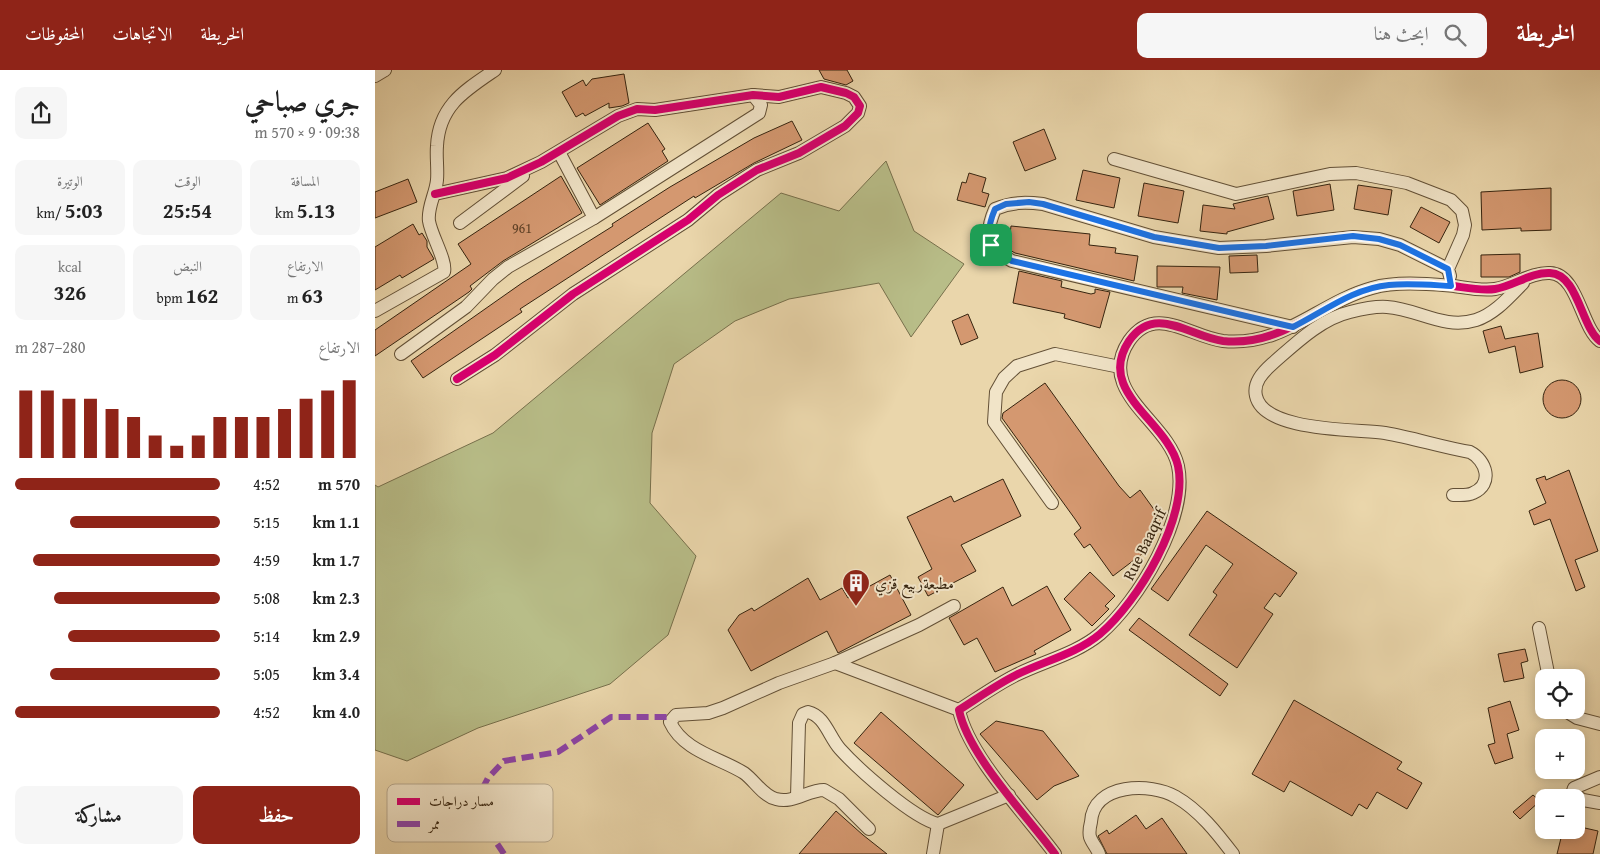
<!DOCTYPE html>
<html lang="ar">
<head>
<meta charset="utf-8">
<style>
	:root { --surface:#fff; --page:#f6f6f6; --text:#222; --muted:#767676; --accent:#8f2418 }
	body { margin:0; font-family:"Gentium Book Plus",Amiri,serif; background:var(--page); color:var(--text); direction:rtl; height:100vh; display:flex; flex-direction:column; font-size:19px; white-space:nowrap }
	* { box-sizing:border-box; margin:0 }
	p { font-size:16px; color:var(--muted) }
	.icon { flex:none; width:28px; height:28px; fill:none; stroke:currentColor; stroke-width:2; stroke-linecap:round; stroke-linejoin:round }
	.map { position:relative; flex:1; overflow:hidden; direction:ltr }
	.sheet { display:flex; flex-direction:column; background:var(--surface); width:375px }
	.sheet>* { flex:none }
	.fabs { position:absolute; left:1160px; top:599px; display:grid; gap:10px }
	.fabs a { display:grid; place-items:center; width:50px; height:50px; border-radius:10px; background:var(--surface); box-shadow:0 2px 12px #0003; font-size:25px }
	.pin { position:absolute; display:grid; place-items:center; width:42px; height:42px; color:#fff; margin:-21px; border-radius:10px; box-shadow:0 2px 8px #0006 }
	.round { display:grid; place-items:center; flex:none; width:52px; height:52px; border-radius:10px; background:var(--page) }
	.overview { display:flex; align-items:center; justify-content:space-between; height:85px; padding:0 15px }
	h1 { font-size:28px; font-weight:700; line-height:38px }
	.metrics { display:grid; grid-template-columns:repeat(3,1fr); gap:8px; height:85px; padding:5px 15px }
	.metrics div { display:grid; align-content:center; border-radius:10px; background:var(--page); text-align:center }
	.metrics b { font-size:21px; font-weight:700 }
	.metrics small { font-size:14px; font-weight:400 }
	.metrics p { font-size:14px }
	.chart { height:140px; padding:10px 15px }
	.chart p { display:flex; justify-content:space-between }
	.chart svg { width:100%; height:90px; margin-top:5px; stroke:var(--accent); stroke-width:6 }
	.cta { display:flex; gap:10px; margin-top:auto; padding:10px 15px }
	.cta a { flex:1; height:58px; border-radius:10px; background:var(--accent); color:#fff; font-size:20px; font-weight:700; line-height:58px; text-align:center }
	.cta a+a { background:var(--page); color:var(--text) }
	ul { padding:0 15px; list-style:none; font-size:16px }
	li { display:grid; grid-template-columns:80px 60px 1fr; align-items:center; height:38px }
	li i { height:12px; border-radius:6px; background:var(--accent) }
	header { display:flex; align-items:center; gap:30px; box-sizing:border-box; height:70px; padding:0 25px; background:var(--accent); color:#fff }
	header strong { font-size:24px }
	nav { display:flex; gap:28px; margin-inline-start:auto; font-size:18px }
	.search { width:350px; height:45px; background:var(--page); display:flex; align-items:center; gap:12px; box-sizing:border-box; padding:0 18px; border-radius:10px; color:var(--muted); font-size:19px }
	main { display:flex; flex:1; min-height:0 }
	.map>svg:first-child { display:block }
	.green { fill:#b8bd88; stroke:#77704c }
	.building { fill:#d49870; stroke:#36240f }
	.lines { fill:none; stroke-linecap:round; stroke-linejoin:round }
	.minor-casing { stroke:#635036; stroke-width:14 }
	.minor { stroke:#f1e4c8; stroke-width:12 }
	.quiet { stroke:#8e44ad; stroke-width:6; stroke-dasharray:12 6; stroke-linecap:butt }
	.cycleway-casing { stroke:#f1e4c8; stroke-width:11 }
	.cycleway { stroke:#d6006c; stroke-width:8 }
	.route-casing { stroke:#fff; stroke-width:10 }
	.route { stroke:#1a73e8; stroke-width:6 }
	.labels { text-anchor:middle; stroke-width:4; stroke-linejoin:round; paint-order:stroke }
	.number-label { font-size:14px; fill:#5e4127 }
	.street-label { font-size:16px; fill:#36240f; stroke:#f1e4c8 }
	.poi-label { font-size:16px; fill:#36240f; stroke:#f1e4c8; text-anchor:start }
	.key { fill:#f1e4c8; stroke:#b9aa90; stroke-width:1 }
	.key-label { font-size:14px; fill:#36240f }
</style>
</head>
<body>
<header>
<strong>الخريطة</strong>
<div class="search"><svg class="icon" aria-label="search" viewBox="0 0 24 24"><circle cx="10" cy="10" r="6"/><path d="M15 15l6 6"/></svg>ابحث هنا</div>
<nav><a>الخريطة</a><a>الاتجاهات</a><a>المحفوظات</a></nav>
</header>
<main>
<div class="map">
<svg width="1225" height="784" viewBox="0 0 1225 784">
	<rect width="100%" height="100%" fill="#ead6ab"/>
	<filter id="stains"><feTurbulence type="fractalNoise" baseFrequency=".004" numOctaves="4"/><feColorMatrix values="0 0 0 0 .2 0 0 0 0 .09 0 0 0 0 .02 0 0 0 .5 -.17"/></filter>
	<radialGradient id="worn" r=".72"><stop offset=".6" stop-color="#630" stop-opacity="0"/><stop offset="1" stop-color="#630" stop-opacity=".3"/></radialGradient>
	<path class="green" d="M511,91L539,161L589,194L536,267L504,213L414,229L360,251L299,294L277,363L275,433L321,486L293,565L235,614L103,658L32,691L0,680V415L3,417L118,363L406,123L464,141Z"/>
	<g class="building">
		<path d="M444,0H472L478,11L471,15L449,9Z"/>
		<path d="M249,4L254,33L247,36L234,38V33L210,46L208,43L201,47L187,22L208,10L211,16L217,9Z"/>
		<path d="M417,51L427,70L379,93L320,128L319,126L145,239L147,242L48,308L36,291L147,213L238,156L237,154L295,117L379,68Z"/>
		<path d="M273,53L290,79L287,81L293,91L225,135L202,98Z"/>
		<path d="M669,59L681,89L650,101L638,72Z"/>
		<path d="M708,100L745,108L739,138L701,130Z"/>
		<path d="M594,103L611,108L607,122L614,124L610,137L582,130L587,112L591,113Z"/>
		<path d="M186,106L207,143L128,191L95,216L97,219L94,222L0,286V260L96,194L83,174Z"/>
		<path d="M33,109L42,132L0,148V122Z"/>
		<path d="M769,113L809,121L803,153L763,146Z"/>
		<path d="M955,114L959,140L922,146L918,121Z"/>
		<path d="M983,115L1017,120L1013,145L979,139Z"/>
		<path d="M1176,118V160L1146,161V158L1107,160L1106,122Z"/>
		<path d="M893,126L899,149L852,162V164L825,161L828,135L860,139L858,134Z"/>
		<path d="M1046,137L1075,152L1064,173L1035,157Z"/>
		<path d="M38,154L44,165L47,163L52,171V177L59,189L27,208L25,205L0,220V177Z"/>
		<path d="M636,156L715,164L714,175L741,178L740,183L763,186L759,211L640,183L633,179Z"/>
		<path d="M1145,184V202L1134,207H1106V185Z"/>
		<path d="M882,185L883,202L855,203L854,186Z"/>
		<path d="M782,196L845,197L842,230L807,223L808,217H782Z"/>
		<path d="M644,201L687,211L686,217L716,224L720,223V219L735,222L725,258L689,248L690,244L638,233Z"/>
		<path d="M593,244L603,268L586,275L577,251Z"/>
		<path d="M1126,256L1130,269L1163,263L1168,297L1145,303L1140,276L1114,283L1108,261Z"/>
		<circle cx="1187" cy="329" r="19"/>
		<path d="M670,313L744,416L755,428L765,420L788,452L773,464L777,469L768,476L771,481L738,506L715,474L709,478L699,464L706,458L700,449L627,348L628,343Z"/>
		<path d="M1194,400L1223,481L1200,490L1210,517L1201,521L1175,449L1159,455L1154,441L1171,433L1161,409L1170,406L1171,410Z"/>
		<path d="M628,409L646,446L586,475L601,501L553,526L543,507L557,499L532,447L576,426L579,432Z"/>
		<path d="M832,441L922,503L905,527L900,523L889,538L898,544L862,598L814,565L842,525L838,522L858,494L831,475L793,531L776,519Z"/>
		<path d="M715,502L740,526L730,536L734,539L717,556L689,529Z"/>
		<path d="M515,505L536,545L463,583L452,561L376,601L353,560L364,545L377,538L379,541L433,508L445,530L467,518L473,528Z"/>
		<path d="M672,516L696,560L659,581L661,584L620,602L602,568L589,575L574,548L628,517L637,536Z"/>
		<path d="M764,548L853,614L845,626L754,560Z"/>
		<path d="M1150,579L1153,591L1146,593L1149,608L1129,612L1123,584Z"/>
		<path d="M919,630L1027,692L1022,699L1047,713L1032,739L1002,722L992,739L984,734L977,746L915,711L909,722L877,704Z"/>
		<path d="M1135,631L1144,660L1132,664L1138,688L1120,694L1113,675L1120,673L1113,638Z"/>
		<path d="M506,642L589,715L563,745L479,673Z"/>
		<path d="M621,651L668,661L704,706L679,716L662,730L605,664Z"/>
		<path d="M1158,725L1165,731L1145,749L1138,742Z"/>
		<path d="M461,741L488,765L512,784H424Z"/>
		<path d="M761,745L771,759L787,748L812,784H732L723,766L732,760L734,764Z"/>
		<path d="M1201,756L1223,761L1218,784H1182L1188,760H1201Z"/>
	</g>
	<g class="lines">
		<defs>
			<g id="minor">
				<path d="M0,6L10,0"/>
				<path d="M184,82L219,148"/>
				<path d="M739,89L861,124L955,104L981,103L1032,113L1076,130L1087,141L1090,155L1088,165L1073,199L1075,206"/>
				<path d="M60,124L132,108L166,92L243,46L262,39L280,40L378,25L404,27L446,17L471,23L479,27L485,36L483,43L470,56L424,83L382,100L343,125L313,150L198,224L120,285L82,309"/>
				<path d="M85,153L148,106"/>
				<path d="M0,241L69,202C72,191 56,165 54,151C52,138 61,123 62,110C63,99 61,87 62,76C64,36 89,21 120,0"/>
				<path d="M918,257L637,191C612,178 609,165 620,139C636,132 650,132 668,134L779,167L844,178L891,176L978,167L1004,169L1025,175L1073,199"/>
				<path d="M26,284L91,237L118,209L133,197L219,148L384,43L386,35L378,25"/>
				<path d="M1078,425C1085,425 1092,426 1098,423C1119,414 1111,390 1095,382C1066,377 1039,368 1010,363C981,359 889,362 881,326C878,313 887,303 897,294C919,275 945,249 975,242C987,239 1000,236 1012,237C1043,239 1069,260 1101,250C1120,244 1135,226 1148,213"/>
				<path d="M677,433L619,352L621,322L629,308L642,296L680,284L745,297"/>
				<path d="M579,536L544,555L460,593L584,640"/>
				<path d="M1164,558L1174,608"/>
				<path d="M460,593L404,613L348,638L333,643L301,645L295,652C308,681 345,688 369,703C380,711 388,726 401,729C418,734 433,720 449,720L464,729L494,759"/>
				<path d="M1189,640L1202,648L1225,654"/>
				<path d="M1225,707L1199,718L1197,724L1208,730L1225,733"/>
				<path d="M422,727L424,653L428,644L433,642C450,646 454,667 465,679C484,700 538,748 563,754L634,725"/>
				<path d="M558,784L563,754"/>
				<path d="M680,784C652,746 593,685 584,640C603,628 621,615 641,605C669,591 701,584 725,564C763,532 814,447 803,396C793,351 720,322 754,271C780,233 815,267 848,271C909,277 943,233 997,218C1022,211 1053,214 1079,216C1093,218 1107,221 1120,219C1139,216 1156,202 1175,203C1203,204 1206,257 1225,271"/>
				<path d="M724,784C722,778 717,773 715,767C714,763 715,756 716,752C718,713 776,712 801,727C824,740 842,763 858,784"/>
			</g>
		</defs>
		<use href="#minor" class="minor-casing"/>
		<use href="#minor" class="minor"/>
		<path class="quiet" d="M129,784L113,760L103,727L113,708L129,691L183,682L236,647H297"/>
		<defs>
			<g id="cycleway">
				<path d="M60,124L132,108L166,92L243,46L262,39L280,40L378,25L404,27L446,17L471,23L479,27L485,36L483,43L470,56L424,83L382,100L343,125L313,150L198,224L120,285L82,309"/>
				<path d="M680,784C652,746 593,685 584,640C603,628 621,615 641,605C669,591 701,584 725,564C763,532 814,447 803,396C793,351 720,322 754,271C780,233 815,267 848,271C909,277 943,233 997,218C1022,211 1053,214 1079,216C1093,218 1107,221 1120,219C1139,216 1156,202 1175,203C1203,204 1206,257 1225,271"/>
			</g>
		</defs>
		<use href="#cycleway" class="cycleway-casing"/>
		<use href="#cycleway" class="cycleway"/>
	</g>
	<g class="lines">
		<defs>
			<path id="route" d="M654,132L668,134L779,167L844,178L891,176L978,166L1004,169L1025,175L1073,199L1076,216C1056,215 1034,213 1014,215C979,218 948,242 918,257L637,191C612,178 609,165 620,139L631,134Z"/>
		</defs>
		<use href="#route" class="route-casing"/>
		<use href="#route" class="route"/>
	</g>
	<defs>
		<symbol id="building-pin" viewBox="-11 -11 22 30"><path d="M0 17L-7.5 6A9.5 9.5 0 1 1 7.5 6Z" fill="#8f2418" stroke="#f1e4c8"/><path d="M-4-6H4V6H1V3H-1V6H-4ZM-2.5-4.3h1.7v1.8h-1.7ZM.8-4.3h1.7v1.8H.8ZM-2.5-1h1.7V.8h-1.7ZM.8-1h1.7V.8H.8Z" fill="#fff"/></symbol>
	</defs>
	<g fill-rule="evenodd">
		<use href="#building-pin" x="465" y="497" width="32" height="43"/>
	</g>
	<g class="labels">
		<g class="number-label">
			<text x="147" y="163">961</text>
		</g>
		<g class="street-label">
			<text transform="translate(769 474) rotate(-64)" y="6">Rue Baaqrif</text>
		</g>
		<g class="poi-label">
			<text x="500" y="519">مطبعةربيع قزي</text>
		</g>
	</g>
	<rect x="12" y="714" width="166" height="58" rx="8" class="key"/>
	<rect x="22" y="728" width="23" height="7" fill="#d6006c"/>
	<rect x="22" y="751" width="23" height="6" fill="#8e44ad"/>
	<g class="key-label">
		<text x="54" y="736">مسار دراجات</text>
		<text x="54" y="759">ممر</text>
	</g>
	<rect width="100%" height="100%" filter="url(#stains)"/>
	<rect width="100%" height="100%" fill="url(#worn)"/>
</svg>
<div class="fabs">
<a><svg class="icon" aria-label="locate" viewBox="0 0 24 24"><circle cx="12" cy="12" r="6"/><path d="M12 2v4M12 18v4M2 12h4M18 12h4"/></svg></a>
<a>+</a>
<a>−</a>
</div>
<div class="pin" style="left:616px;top:175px;background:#1e9e55"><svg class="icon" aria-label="arrive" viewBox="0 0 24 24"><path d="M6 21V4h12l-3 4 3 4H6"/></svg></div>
</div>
<section class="sheet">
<div class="overview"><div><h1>جري صباحي</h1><p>09:38 · 9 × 570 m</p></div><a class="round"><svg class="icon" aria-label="share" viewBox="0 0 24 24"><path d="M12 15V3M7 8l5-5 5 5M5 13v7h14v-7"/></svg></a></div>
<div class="metrics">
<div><p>المسافة</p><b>5.13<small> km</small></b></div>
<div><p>الوقت</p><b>25:54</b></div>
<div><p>الوتيرة</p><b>5:03<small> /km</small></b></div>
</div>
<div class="metrics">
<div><p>الارتفاع</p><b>63<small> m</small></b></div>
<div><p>النبض</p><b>162<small> bpm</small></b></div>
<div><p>kcal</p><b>326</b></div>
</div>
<div class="chart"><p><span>الارتفاع</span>280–287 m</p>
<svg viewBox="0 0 160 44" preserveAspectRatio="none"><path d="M5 44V11M15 44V11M25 44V15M35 44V15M45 44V20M55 44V24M65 44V33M75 44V38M85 44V33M95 44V24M105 44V24M115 44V24M125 44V20M135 44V15M145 44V11M155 44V6"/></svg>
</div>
<ul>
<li><b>570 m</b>4:52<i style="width:100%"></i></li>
<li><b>1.1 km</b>5:15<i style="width:73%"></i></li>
<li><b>1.7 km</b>4:59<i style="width:91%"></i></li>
<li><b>2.3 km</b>5:08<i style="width:81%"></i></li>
<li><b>2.9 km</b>5:14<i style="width:74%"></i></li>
<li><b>3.4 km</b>5:05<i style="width:83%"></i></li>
<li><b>4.0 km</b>4:52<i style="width:100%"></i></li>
</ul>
<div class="cta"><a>حفظ</a><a>مشاركة</a></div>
</section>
</main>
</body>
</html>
